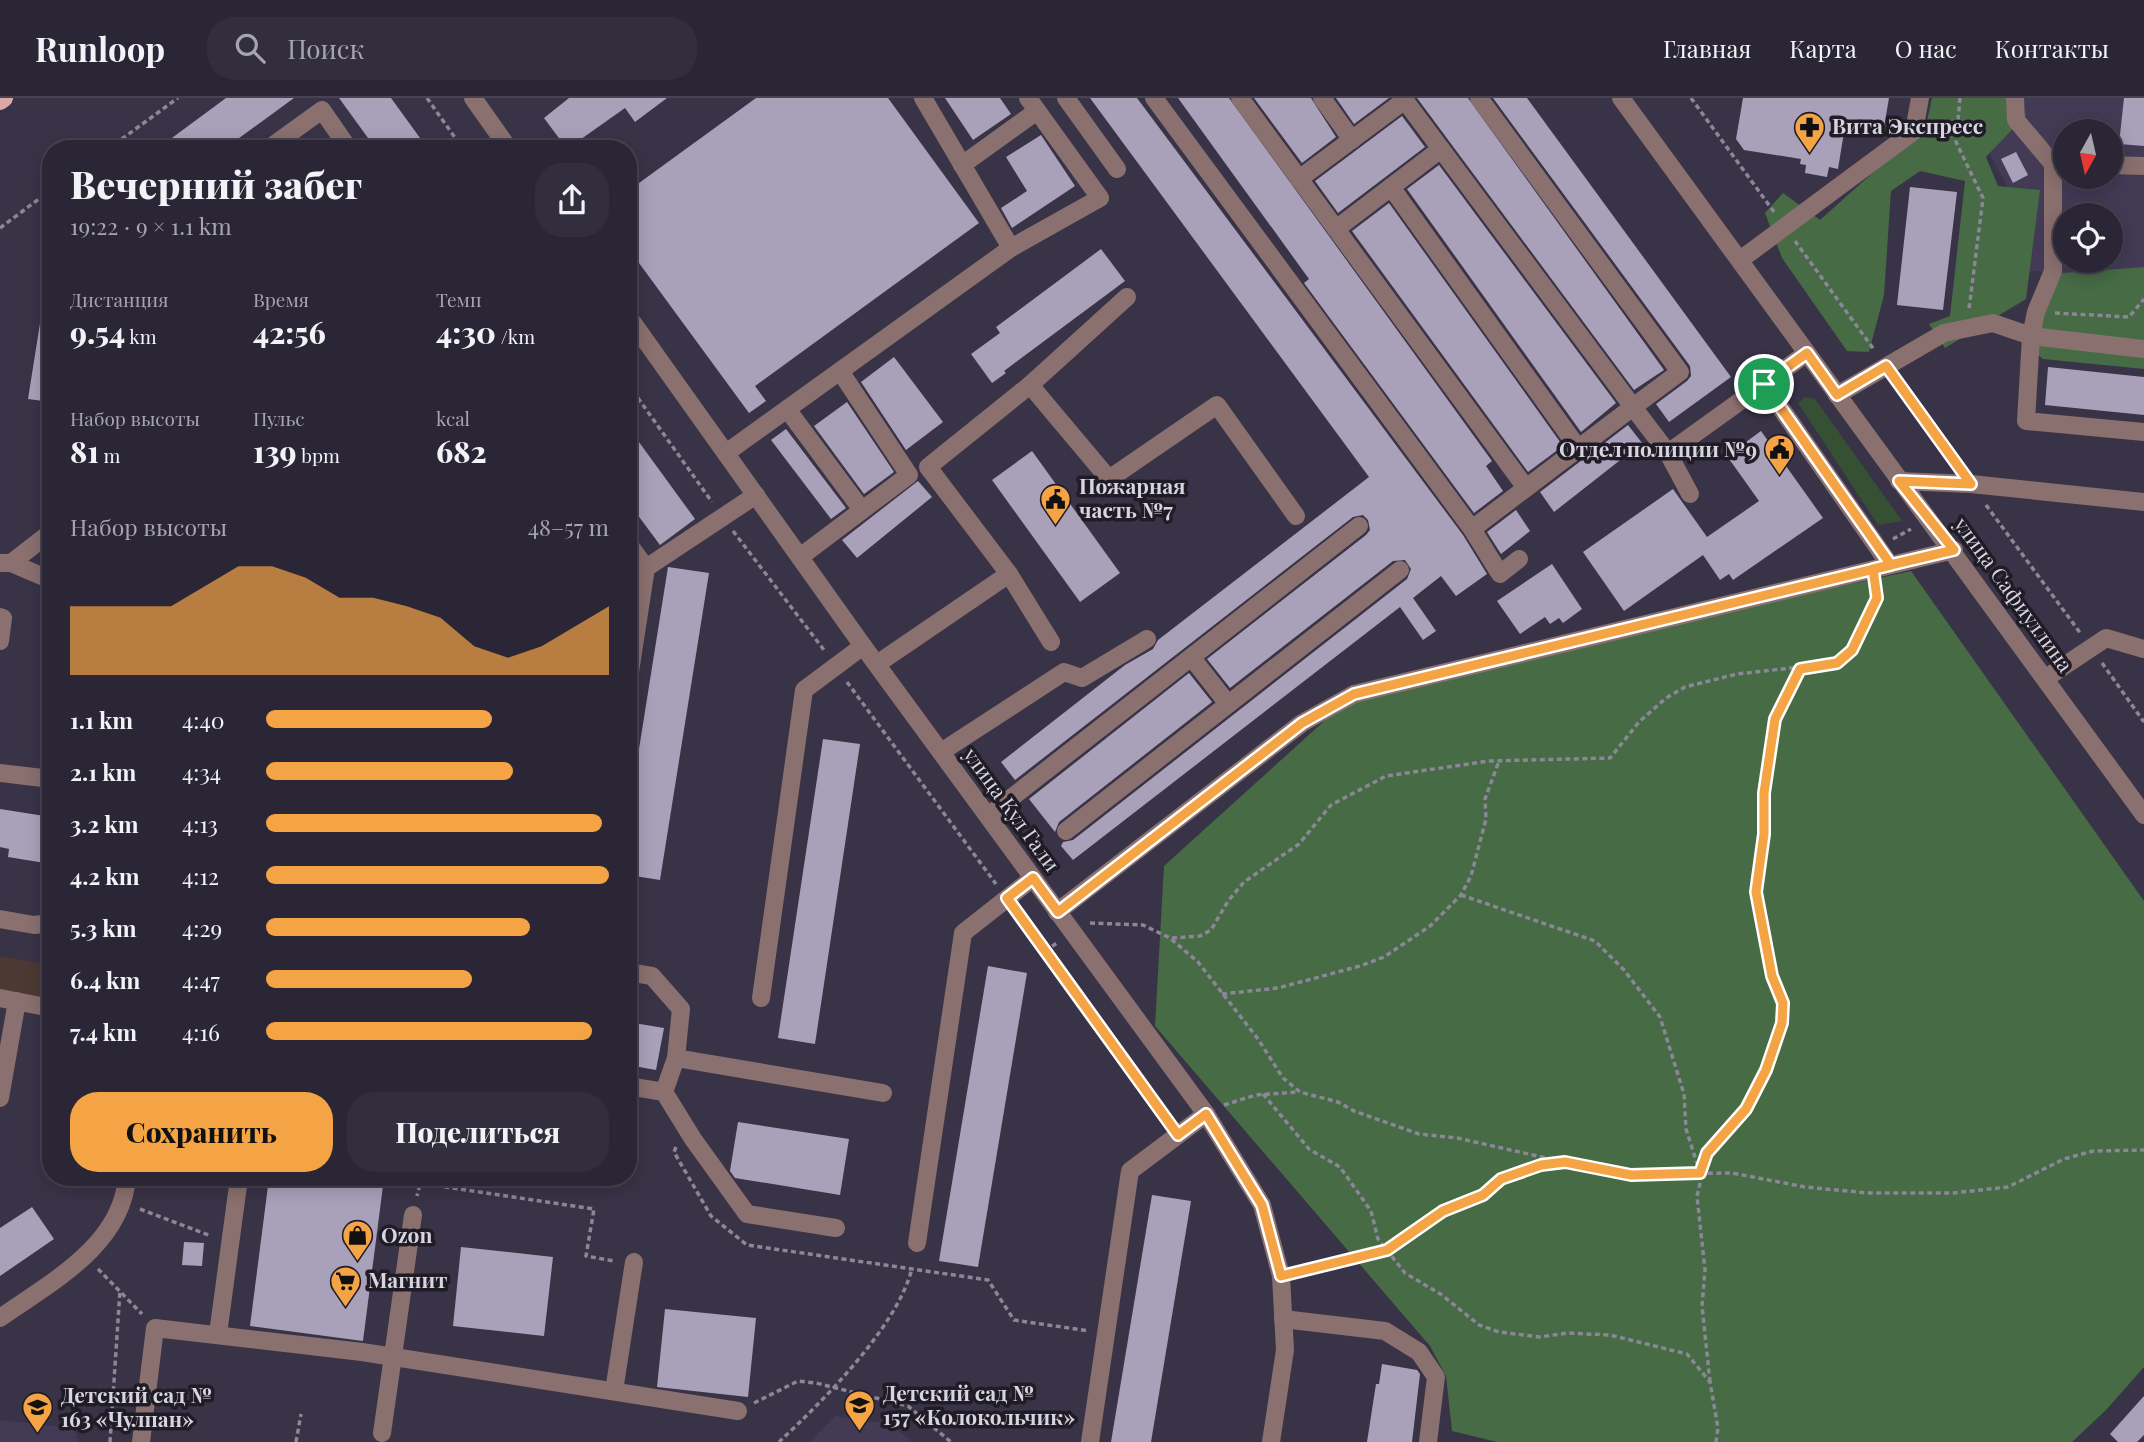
<!DOCTYPE html>
<html lang="ru">
<head>
<meta charset="utf-8">
<style>
	:root { --surface:#2b2635; --page:#332e3d; --text:#f1f3f6; --muted:#a6a5ad; --line:#474350; --accent:#f4a345 }
	body { margin:0; font-family:"Playfair Display",serif; background:var(--page); color:var(--text); height:100vh; display:flex; flex-direction:column; font-size:26px; white-space:nowrap }
	* { box-sizing:border-box; margin:0 }
	p { font-size:23px; color:var(--muted) }
	.icon { flex:none; width:38px; height:38px; fill:none; stroke:currentColor; stroke-width:2; stroke-linecap:round; stroke-linejoin:round }
	.map { position:relative; flex:1; overflow:hidden }
	.sheet { position:absolute; left:42px; top:42px; width:595px; height:1046px; display:flex; flex-direction:column; background:var(--surface); border-radius:28px; box-shadow:0 4px 18px #0003,0 0 0 2px var(--line) }
	.sheet>* { flex:none }
	.needle { width:46px; rotate:188deg }
	.tools { position:absolute; left:2053px; top:21px; display:grid; gap:14px }
	.tools a { display:grid; place-items:center; width:70px; height:70px; border-radius:50%; background:var(--surface); box-shadow:0 4px 18px #0003,0 0 0 2px var(--line); font-size:35px }
	.pin { position:absolute; display:grid; place-items:center; width:60px; height:60px; color:#fff; margin:-30px; border:4px solid #fff; border-radius:50%; box-shadow:0 2px 7px #0007 }
	.round { display:grid; place-items:center; flex:none; width:74px; height:74px; border-radius:28px; background:var(--page) }
	.head { display:flex; align-items:center; justify-content:space-between; height:119px; padding:0 28px }
	h1 { font-size:38px; font-weight:800; line-height:52px }
	.figures { display:grid; grid-template-columns:repeat(3,1fr); gap:10px; height:119px; padding:7px 28px }
	.figures div { display:grid; align-content:center }
	.figures b { font-size:30px; font-weight:800 }
	.figures small { font-size:19px; font-weight:400 }
	.figures p { font-size:19px }
	.chart { height:196px; padding:14px 28px }
	.chart p { display:flex; justify-content:space-between }
	.chart svg { width:100%; height:126px; margin-top:7px; fill:var(--accent); opacity:.7 }
	.button { display:flex; gap:14px; margin-top:auto; padding:14px 28px }
	.button a { flex:1; height:80px; border-radius:28px; background:var(--accent); color:#111; font-size:28px; font-weight:800; line-height:80px; text-align:center }
	.button a+a { background:var(--page); color:var(--text) }
	ul { padding:0 28px; list-style:none; font-size:23px }
	li { display:grid; grid-template-columns:112px 84px 1fr; align-items:center; height:52px }
	li i { height:18px; border-radius:9px; background:var(--accent) }
	header { display:flex; align-items:center; gap:42px; box-sizing:border-box; height:98px; padding:0 35px; background:var(--surface); border-bottom:2px solid var(--line) }
	header strong { font-size:33px }
	nav { display:flex; gap:38px; margin-inline-start:auto; font-size:24px }
	.search { width:490px; height:63px; background:var(--page); display:flex; align-items:center; gap:18px; box-sizing:border-box; padding:0 24px; border-radius:28px; color:var(--muted); font-size:26px }
	.map>svg:first-child { display:block }
	.commercial { fill:#4d3934 }
	.built { fill:#433a55; fill-rule:evenodd }
	.green { fill:#365034 }
	.forest { fill:#466b45 }
	.building { fill:#a9a1ba }
	.lines { fill:none; stroke-linecap:round; stroke-linejoin:round }
	.path { stroke:#8b8797; stroke-width:3.5; stroke-dasharray:5 3.5; stroke-linecap:butt }
	.minor { stroke:#8a706e; stroke-width:18 }
	.major { stroke:#dca8a5; stroke-width:18 }
	.route-casing { stroke:#fff; stroke-width:14 }
	.route { stroke:#f4a345; stroke-width:9 }
	.labels { text-anchor:middle; stroke-width:7; stroke-linejoin:round; paint-order:stroke }
	.poi-label { font-size:21px; font-weight:bold; fill:#d8d5e2; stroke:#1f1c26; text-anchor:start }
	.street-label { font-size:21px; fill:#d8d5e2; stroke:#1f1c26 }
</style>
</head>
<body>
<header>
<strong>Runloop</strong>
<div class="search"><svg class="icon" aria-label="search" viewBox="0 0 24 24"><circle cx="10" cy="10" r="6"/><path d="M15 15l6 6"/></svg>Поиск</div>
<nav><a>Главная</a><a>Карта</a><a>О нас</a><a>Контакты</a></nav>
</header>
<div class="map">
<svg width="2144" height="1344" viewBox="0 0 2144 1344">
	<rect width="100%" height="100%" fill="#393347"/>
	<path class="commercial" d="M0,858L51,867L45,907L0,900Z"/>
	<g class="built">
		<path d="M1978,0H2144V182L2006,171L2014,101L1979,36ZM2065,33H2110V79H2065ZM2065,117H2110V163H2065Z"/>
		<path d="M835,1318L891,1326L912,1344H810Z"/>
		<path d="M0,1322L73,1330L79,1344H0Z"/>
	</g>
	<path class="green" d="M1805,299L1815,301L1902,423L1878,427L1798,305Z"/>
	<g class="forest">
		<path d="M1932,0H2015L2026,17L1986,59L1998,88L2040,92L2026,201L1945,250L1929,226L1950,218L1965,83L1920,73L1891,93L1884,197L1869,254L1847,253L1782,160L1765,115L1783,95L1820,122L1926,27Z"/>
		<path d="M2144,169V271L2043,261L2022,244L2051,176Z"/>
		<path d="M1911,473L2144,803V1269L2106,1312L2072,1344H1497L1452,1333L1446,1278L1430,1248L1155,928L1164,768L1354,596Z"/>
	</g>
	<g class="building">
		<path d="M226,0H294L224,51H157Z"/>
		<path d="M339,0H391L428,51H376Z"/>
		<path d="M569,0H667L635,24L625,10L567,51L544,20Z"/>
		<path d="M756,0H888L979,125L755,288L766,303L749,315L628,150V93Z"/>
		<path d="M945,0H1000L1011,16L973,42Z"/>
		<path d="M1090,0H1137L1463,437L1487,476L1456,498L1441,478L1413,500L1436,533L1423,542L1400,509L1073,762L1061,748L1063,744L1073,742L1407,481L1411,471L1405,462L1393,463L1230,590L1207,561L1366,437L1370,432L1368,422L1363,417L1353,419L1015,682L1001,664L1125,567L1153,551L1158,542L1369,379Z"/>
		<path d="M1178,0H1229L1492,363L1486,368L1503,393L1474,415L1304,185L1309,181Z"/>
		<path d="M1254,0H1311L1336,39L1302,65Z"/>
		<path d="M1336,0H1389L1354,26Z"/>
		<path d="M1417,0H1468L1664,272L1634,292Z"/>
		<path d="M1493,0H1527L1731,279L1669,324L1656,306L1687,283L1691,278L1690,268Z"/>
		<path d="M1743,0H1889L1883,35L1845,28L1838,71L1829,69L1827,79L1805,75L1806,67L1800,66L1801,61L1744,52L1736,41Z"/>
		<path d="M2124,0H2144V48L2119,46Z"/>
		<path d="M1402,18L1425,49L1338,115L1315,83Z"/>
		<path d="M1041,37L1075,88L1012,130L1001,110L1027,93L1006,59Z"/>
		<path d="M2016,54L2028,77L2013,85L2001,61Z"/>
		<path d="M1439,67L1616,305L1581,334L1407,91Z"/>
		<path d="M1910,89L1957,94L1943,212L1897,207Z"/>
		<path d="M1389,105L1563,348L1528,374L1352,133Z"/>
		<path d="M1101,151L1125,183L1004,273L1006,275L992,285L971,256L1000,235L996,229Z"/>
		<path d="M41,219L51,220V304L28,301Z"/>
		<path d="M894,259L943,324L906,352L861,284Z"/>
		<path d="M2048,269L2144,279V317L2045,307Z"/>
		<path d="M847,304L894,374L864,396L814,328Z"/>
		<path d="M1628,327L1642,345L1554,414L1540,394Z"/>
		<path d="M628,329L695,421L660,447L628,404Z"/>
		<path d="M786,331L846,410L831,421L771,342Z"/>
		<path d="M1761,333L1823,420L1733,482L1729,476L1720,482L1703,457L1624,513L1583,454L1673,391L1707,439L1759,403L1727,358Z"/>
		<path d="M1032,353L1120,475L1080,504L992,382Z"/>
		<path d="M918,383L932,399L857,460L842,442Z"/>
		<path d="M1516,412L1530,433L1501,456L1487,434Z"/>
		<path d="M1552,466L1582,511L1563,525L1559,520L1550,526L1545,519L1520,536L1497,503Z"/>
		<path d="M668,469L709,475L660,782L628,777V720Z"/>
		<path d="M1189,575L1212,604L1059,724L1055,734L1029,701Z"/>
		<path d="M823,641L860,646L815,946L778,940Z"/>
		<path d="M0,711L51,719V766L8,759L9,751L0,749Z"/>
		<path d="M988,868L1027,875L978,1169L939,1163Z"/>
		<path d="M628,924L664,930L656,972L628,967Z"/>
		<path d="M738,1024L849,1041L840,1097L735,1080L730,1073Z"/>
		<path d="M269,1080H384L363,1243L250,1228Z"/>
		<path d="M1152,1097L1191,1103L1151,1344H1111Z"/>
		<path d="M32,1109L54,1141L0,1178V1130Z"/>
		<path d="M184,1144L204,1145L202,1168L182,1167Z"/>
		<path d="M461,1149L553,1159L544,1238L453,1228Z"/>
		<path d="M665,1211L756,1220L748,1299L657,1289Z"/>
		<path d="M1382,1266L1417,1272L1420,1276L1412,1344H1367L1376,1286H1379Z"/>
		<path d="M2144,1298V1337L2137,1344H2118L2110,1336Z"/>
	</g>
	<g class="lines">
		<g class="path">
			<path d="M427,0L463,51"/>
			<path d="M1691,0L1774,114"/>
			<path d="M1960,0L1956,44L1983,100L1969,211"/>
			<path d="M108,51L178,0"/>
			<path d="M0,130L51,92"/>
			<path d="M1795,143L1875,253"/>
			<path d="M2055,215L2129,219L2144,201"/>
			<path d="M1898,285L1957,366"/>
			<path d="M628,286L712,404"/>
			<path d="M1986,407L2081,536"/>
			<path d="M733,433L824,552"/>
			<path d="M1893,441L1911,431"/>
			<path d="M2102,565L2144,624"/>
			<path d="M847,584L996,786"/>
			<path d="M1461,797L1595,843L1624,872L1660,919L1684,996L1686,1031L1700,1075"/>
			<path d="M1018,815L1167,1021"/>
			<path d="M1090,825L1143,827L1170,840L1198,864L1258,941L1283,980L1300,994L1338,1004L1354,1013L1419,1036L1457,1040L1618,1076L1732,1075L1805,1089L1868,1095H1953L2008,1089L2064,1061L2093,1053L2144,1052"/>
			<path d="M1172,840L1200,838L1211,832L1228,803L1244,784L1299,746L1331,707L1386,678L1489,663L1610,660L1639,624L1666,600L1685,589L1737,576L1837,565L1852,552L1866,526L1876,500L1875,490"/>
			<path d="M1045,853L1057,845"/>
			<path d="M1222,896L1278,890L1360,868L1384,859L1430,828L1461,797L1471,778L1486,721L1485,701L1499,663"/>
			<path d="M1263,996L1309,1051L1340,1069L1371,1113L1378,1141L1405,1175L1442,1197L1479,1227L1499,1234L1540,1239L1567,1235L1610,1237L1687,1256L1710,1284L1718,1330L1716,1344"/>
			<path d="M1224,1007L1256,997L1298,994"/>
			<path d="M676,1049L674,1054L711,1118L747,1147L988,1182L1014,1222L1089,1233"/>
			<path d="M416,1080L420,1086L417,1098"/>
			<path d="M419,1085L594,1111L586,1158L614,1163"/>
			<path d="M140,1111L211,1138"/>
			<path d="M98,1171L142,1216"/>
			<path d="M1300,1173L1387,1152L1443,1113L1484,1097L1501,1081L1541,1067L1556,1065"/>
			<path d="M1710,1284L1702,1208L1705,1172L1697,1098L1707,1055L1746,1011L1766,972L1782,925L1783,905L1772,878L1756,794L1764,736V695L1775,621L1800,571"/>
			<path d="M754,1305L798,1283L816,1285L908,1308L951,1344"/>
			<path d="M110,1344L120,1192"/>
			<path d="M296,1344L301,1316"/>
			<path d="M779,1344C823,1303 898,1228 912,1170"/>
		</g>
		<g class="minor">
			<path d="M473,0L509,51"/>
			<path d="M923,0L1011,150"/>
			<path d="M1066,0L1117,71"/>
			<path d="M1154,0L1472,431L1633,309L1668,355L1807,255"/>
			<path d="M1240,0L1526,390"/>
			<path d="M1322,0L1352,42"/>
			<path d="M1403,0L1633,309L1680,274L1479,0"/>
			<path d="M1621,0L2144,717"/>
			<path d="M2015,0L2016,22L2053,66V173L2036,214L2031,238L2026,323L2144,334"/>
			<path d="M268,51L322,12L349,51"/>
			<path d="M962,67L1037,13"/>
			<path d="M2110,67L2144,68"/>
			<path d="M1299,81L1405,2"/>
			<path d="M1391,89L1578,350"/>
			<path d="M1336,131L1441,51"/>
			<path d="M1740,162L1914,33L1920,0"/>
			<path d="M628,218L863,548L1206,1016L1262,1107L1281,1178L1285,1252L1271,1344"/>
			<path d="M1764,286L1890,467"/>
			<path d="M1030,287L1127,199"/>
			<path d="M1837,297L1944,235L1993,225L2031,238L2144,251"/>
			<path d="M787,311L862,412"/>
			<path d="M726,355L1011,150L1100,100L1028,0"/>
			<path d="M1668,355L1690,396"/>
			<path d="M1899,383L1971,386L2144,404"/>
			<path d="M1472,431L1500,476L1519,461"/>
			<path d="M628,445L646,470L756,397"/>
			<path d="M800,459L909,377L840,273"/>
			<path d="M0,465H11L51,482"/>
			<path d="M11,465L51,434"/>
			<path d="M0,519L3,520L0,543"/>
			<path d="M1051,544L1009,476L928,369L1030,287L1109,381L1217,307L1296,418"/>
			<path d="M1192,560L1228,606"/>
			<path d="M877,566L1009,476"/>
			<path d="M2046,580L2106,540L2144,551"/>
			<path d="M628,587L646,470"/>
			<path d="M941,654L1064,574L1082,580L1147,541"/>
			<path d="M0,675L51,681"/>
			<path d="M988,718L1359,428"/>
			<path d="M1066,733L1400,472"/>
			<path d="M1057,814L1302,625L1354,596L1954,452"/>
			<path d="M0,821L34,827L51,825"/>
			<path d="M628,874L652,878L681,911L676,960L664,994"/>
			<path d="M0,900L51,910"/>
			<path d="M761,900L804,592L863,548"/>
			<path d="M676,960L883,995"/>
			<path d="M628,988L664,994L693,1041L747,1116L836,1130"/>
			<path d="M0,1000L17,903"/>
			<path d="M917,1145L963,835L1033,780"/>
			<path d="M0,1220C51,1184 121,1148 127,1080"/>
			<path d="M1283,1221L1385,1233L1419,1254L1436,1279L1428,1344"/>
			<path d="M218,1236L239,1080"/>
			<path d="M614,1293L634,1164"/>
			<path d="M382,1335L413,1117"/>
			<path d="M141,1344L155,1230L362,1254L738,1313"/>
			<path d="M1090,1344L1130,1073L1206,1016"/>
		</g>
		<path class="major" d="M0,3L4,0"/>
	</g>
	<g class="lines">
		<defs>
			<path id="route" d="M1764,286L1891,467L1354,596L1302,625L1058,814L1033,780L1007,800L1178,1037L1206,1016L1262,1107L1281,1178L1387,1152L1443,1113L1483,1097L1501,1081L1541,1067L1565,1064L1631,1077L1700,1075L1707,1055L1746,1011L1766,972L1782,925L1783,905L1772,878L1756,794L1764,736V695L1775,621L1800,571L1837,565L1852,552L1877,500L1873,471L1954,452L1899,383L1971,386L1886,268L1837,297L1807,255L1764,286"/>
		</defs>
		<use href="#route" class="route-casing"/>
		<use href="#route" class="route"/>
	</g>
	<defs>
		<symbol id="pharmacy-pin" viewBox="-11 -11 22 30"><path d="M0 17L-7.5 6A9.5 9.5 0 1 1 7.5 6Z" fill="#f4a345" stroke="#1f1c26"/><path d="M-2-6h4v4h4v4h-4v4h-4v-4h-4v-4h4Z" fill="#111"/></symbol>
		<symbol id="civic-pin" viewBox="-11 -11 22 30"><path d="M0 17L-7.5 6A9.5 9.5 0 1 1 7.5 6Z" fill="#f4a345" stroke="#1f1c26"/><path d="M-.6-6.5H3V-4.5H.6V-3L4-1V1h2V6H-6V1h2V-1L-.6-3ZM-1.2 2.5V6h2.4V2.5Z" fill="#111"/></symbol>
		<symbol id="shop-pin" viewBox="-11 -11 22 30"><path d="M0 17L-7.5 6A9.5 9.5 0 1 1 7.5 6Z" fill="#f4a345" stroke="#1f1c26"/><path d="M-5-2.5h2.3a2.7 3.5 0 0 1 5.4 0H5L5.5 6h-11ZM-1.5-2.5h3a1.5 2.3 0 0 0-3 0Z" fill="#111"/></symbol>
		<symbol id="supermarket-pin" viewBox="-11 -11 22 30"><path d="M0 17L-7.5 6A9.5 9.5 0 1 1 7.5 6Z" fill="#f4a345" stroke="#1f1c26"/><path d="M-6-5.5h2.5l.6 2H6L4.5 2H-2.5L-4.4-4H-6ZM-1.5 3.2a1.3 1.3 0 1 0 .1 0ZM3 3.2a1.3 1.3 0 1 0 .1 0Z" fill="#111"/></symbol>
		<symbol id="school-pin" viewBox="-11 -11 22 30"><path d="M0 17L-7.5 6A9.5 9.5 0 1 1 7.5 6Z" fill="#f4a345" stroke="#1f1c26"/><path d="M0-5L7-2L0 1L-7-2ZM-4 1L0 2.5L4 1V4Q0 6-4 4Z" fill="#111"/></symbol>
	</defs>
	<g fill-rule="evenodd">
		<use href="#pharmacy-pin" x="1792" y="12" width="35" height="47"/>
		<use href="#civic-pin" x="1762" y="334" width="35" height="47"/>
		<use href="#civic-pin" x="1038" y="384" width="35" height="47"/>
		<use href="#shop-pin" x="340" y="1120" width="35" height="47"/>
		<use href="#supermarket-pin" x="328" y="1166" width="35" height="47"/>
		<use href="#school-pin" x="842" y="1290" width="35" height="47"/>
		<use href="#school-pin" x="20" y="1292" width="35" height="47"/>
	</g>
	<g class="labels">
		<g class="poi-label">
			<text x="1832" y="36">Вита Экспресс</text>
			<text x="1757" y="359" text-anchor="end">Отдел полиции №9</text>
			<text x="1079" y="396">Пожарная<tspan x="1079" dy="24">часть №7</tspan></text>
			<text x="381" y="1145">Ozon</text>
			<text x="368" y="1190">Магнит</text>
			<text x="883" y="1303">Детский сад №<tspan x="883" dy="24">157 «Колокольчик»</tspan></text>
			<text x="61" y="1305">Детский сад №<tspan x="61" dy="24">163 «Чулпан»</tspan></text>
		</g>
		<g class="street-label">
			<text transform="translate(2013 497) rotate(54)" y="7">улица Сафиуллина</text>
			<text transform="translate(1011 712) rotate(54)" y="7">улица Кул Гали</text>
		</g>
	</g>
</svg>
<div class="tools">
<a><svg class="needle" viewBox="-14 -14 28 28"><path d="M0-13l5 13h-10z" fill="#e53935"/><path d="M0 13l5-13h-10z" fill="#a6a5ad"/></svg></a>
<a><svg class="icon" aria-label="locate" viewBox="0 0 24 24"><circle cx="12" cy="12" r="6"/><path d="M12 2v4M12 18v4M2 12h4M18 12h4"/></svg></a>
</div>
<div class="pin" style="left:1764px;top:286px;background:#1e9e55"><svg class="icon" aria-label="arrive" viewBox="0 0 24 24"><path d="M6 21V4h12l-3 4 3 4H6"/></svg></div>
<section class="sheet">
<div class="head"><div><h1>Вечерний забег</h1><p>19:22 · 9 × 1.1 km</p></div><a class="round"><svg class="icon" aria-label="share" viewBox="0 0 24 24"><path d="M12 15V3M7 8l5-5 5 5M5 13v7h14v-7"/></svg></a></div>
<div class="figures">
<div><p>Дистанция</p><b>9.54<small> km</small></b></div>
<div><p>Время</p><b>42:56</b></div>
<div><p>Темп</p><b>4:30<small> /km</small></b></div>
</div>
<div class="figures">
<div><p>Набор высоты</p><b>81<small> m</small></b></div>
<div><p>Пульс</p><b>139<small> bpm</small></b></div>
<div><p>kcal</p><b>682</b></div>
</div>
<div class="chart"><p><span>Набор высоты</span>48–57 m</p>
<svg viewBox="0 0 160 44" preserveAspectRatio="none"><path d="M0 44V20L10 20L20 20L30 20L40 13L50 6L60 6L70 10L80 17L90 17L100 20L110 24L120 34L130 38L140 34L150 27L160 20V44z"/></svg>
</div>
<ul>
<li><b>1.1 km</b>4:40<i style="width:66%"></i></li>
<li><b>2.1 km</b>4:34<i style="width:72%"></i></li>
<li><b>3.2 km</b>4:13<i style="width:98%"></i></li>
<li><b>4.2 km</b>4:12<i style="width:100%"></i></li>
<li><b>5.3 km</b>4:29<i style="width:77%"></i></li>
<li><b>6.4 km</b>4:47<i style="width:60%"></i></li>
<li><b>7.4 km</b>4:16<i style="width:95%"></i></li>
</ul>
<div class="button"><a>Сохранить</a><a>Поделиться</a></div>
</section>
</div>
</body>
</html>
